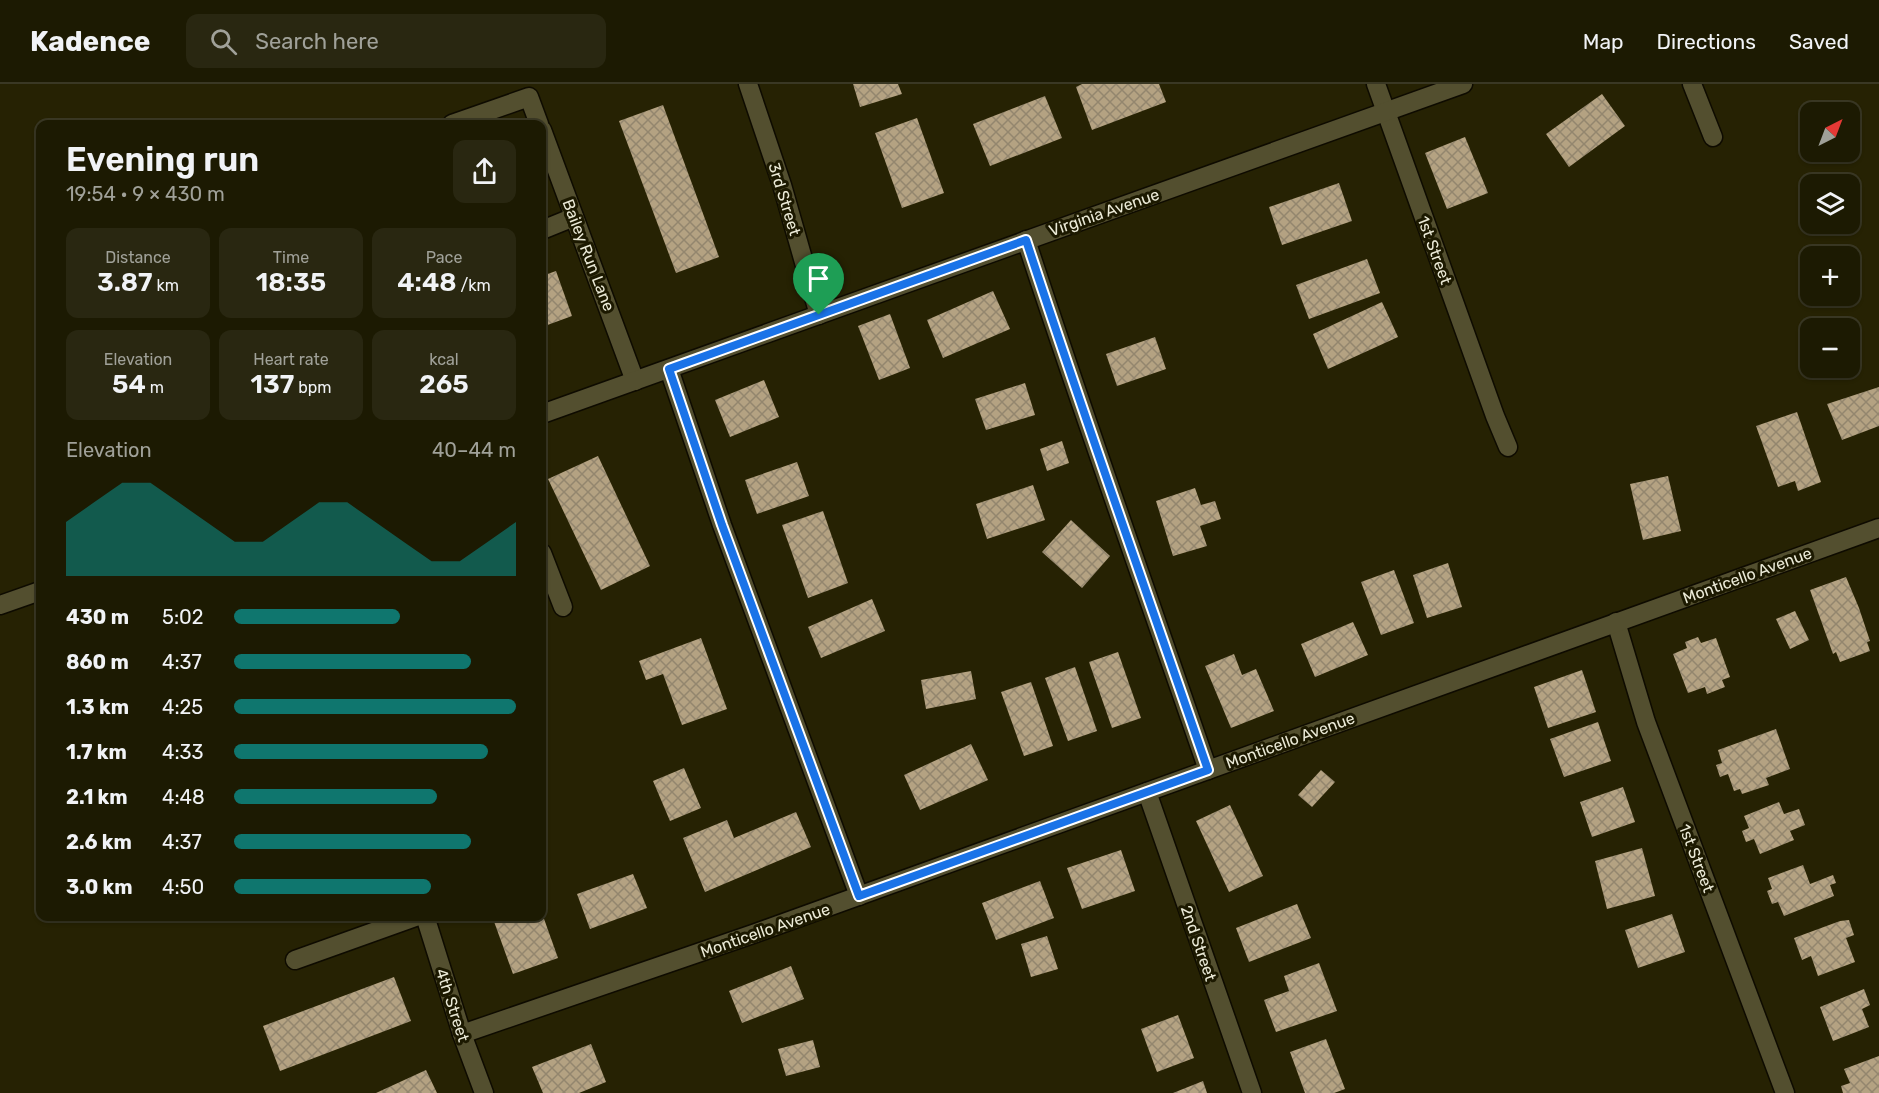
<!DOCTYPE html>
<html lang="en">
<head>
<meta charset="utf-8">
<style>
	:root { --surface:#1c1a02; --page:#292711; --text:#f1f3f6; --muted:#a0a199; --line:#3a3824; --accent:#0f766e }
	body { margin:0; font-family:Rubik,sans-serif; background:var(--page); color:var(--text); height:100vh; display:flex; flex-direction:column; font-size:22px; white-space:nowrap }
	* { box-sizing:border-box; margin:0 }
	p { font-size:20px; color:var(--muted) }
	.icon { flex:none; width:33px; height:33px; fill:none; stroke:currentColor; stroke-width:2; stroke-linecap:round; stroke-linejoin:round }
	.map { position:relative; flex:1; overflow:hidden }
	.side { position:absolute; left:36px; top:36px; width:510px; height:801px; display:flex; flex-direction:column; background:var(--surface); border-radius:12px; box-shadow:0 2px 4px #0004,0 0 0 2px var(--line) }
	.side>* { flex:none }
	.needle { width:39px; rotate:42deg }
	.buttons { position:absolute; left:1800px; top:18px; display:grid; gap:12px }
	.buttons a { display:grid; place-items:center; width:60px; height:60px; border-radius:12px; background:var(--surface); box-shadow:0 2px 4px #0004,0 0 0 2px var(--line); font-size:30px }
	.pin { position:absolute; display:grid; place-items:center; width:51px; height:51px; color:#fff; margin:-62px -26px; border-radius:50% 50% 50% 0; rotate:-45deg; box-shadow:0 0 6px #0007 }
	.pin .icon { rotate:45deg }
	.round { display:grid; place-items:center; flex:none; width:63px; height:63px; border-radius:12px; background:var(--page) }
	.overview { display:flex; align-items:center; justify-content:space-between; height:102px; padding:0 30px }
	h1 { font-size:33px; font-weight:600; line-height:45px }
	.figures { display:grid; grid-template-columns:repeat(3,1fr); gap:9px; height:102px; padding:6px 30px }
	.figures div { display:grid; align-content:center; border-radius:12px; background:var(--page); text-align:center }
	.figures b { font-size:26px; font-weight:600 }
	.figures small { font-size:16px; font-weight:400 }
	.figures p { font-size:16px }
	.chart { height:168px; padding:12px 30px }
	.chart p { display:flex; justify-content:space-between }
	.chart svg { width:100%; height:108px; margin-top:6px; fill:var(--accent); opacity:.7 }
	ul { padding:0 30px; list-style:none; font-size:20px }
	li { display:grid; grid-template-columns:96px 72px 1fr; align-items:center; height:45px }
	li i { height:15px; border-radius:8px; background:var(--accent) }
	header { display:flex; align-items:center; gap:36px; box-sizing:border-box; height:84px; padding:0 30px; background:var(--surface); border-bottom:2px solid var(--line) }
	header strong { font-size:28px }
	nav { display:flex; gap:33px; margin-inline-start:auto; font-size:21px }
	.search { width:420px; height:54px; background:var(--page); display:flex; align-items:center; gap:15px; box-sizing:border-box; padding:0 21px; border-radius:12px; color:var(--muted); font-size:22px }
	.map>svg:first-child { display:block }
	.building { fill:url(#building-cross-hatch) }
	.lines { fill:none; stroke-linecap:round; stroke-linejoin:round }
	.minor-casing { stroke:#0e0b00; stroke-width:21 }
	.minor { stroke:#534f2f; stroke-width:18 }
	.route-casing { stroke:#fff; stroke-width:12 }
	.route { stroke:#1a73e8; stroke-width:8 }
	.labels { text-anchor:middle; stroke-width:6; stroke-linejoin:round; paint-order:stroke }
	.street-label { font-size:16px; fill:#ebead7; stroke:#1c1900 }
</style>
</head>
<body>
<header>
<strong>Kadence</strong>
<div class="search"><svg class="icon" aria-label="search" viewBox="0 0 24 24"><circle cx="10" cy="10" r="6"/><path d="M15 15l6 6"/></svg>Search here</div>
<nav><a>Map</a><a>Directions</a><a>Saved</a></nav>
</header>
<div class="map">
<svg width="1879" height="1009" viewBox="0 0 1879 1009">
	<defs>
		<pattern id="building-cross-hatch" width="8" height="8" patternUnits="userSpaceOnUse" patternTransform="scale(1.5)"><rect width="8" height="8" fill="#b4a282"/><path d="M0 0l8 8M0 8l8-8" fill="none" stroke="#93866e"/></pattern>
	</defs>
	<rect width="100%" height="100%" fill="#262203"/>
	<g class="building">
		<path d="M853,0H898L902,10L860,23Z"/>
		<path d="M1082,0H1159L1166,18L1092,46L1076,3Z"/>
		<path d="M1602,10L1625,42L1569,83L1546,50Z"/>
		<path d="M1045,12L1062,54L990,82L973,40Z"/>
		<path d="M663,21L719,173L676,189L619,37Z"/>
		<path d="M917,34L944,109L902,124L875,49Z"/>
		<path d="M1465,53L1488,109L1447,125L1425,69Z"/>
		<path d="M1339,99L1352,137L1282,161L1269,123Z"/>
		<path d="M1367,175L1380,209L1309,235L1296,201Z"/>
		<path d="M556,187L572,232L542,243V192Z"/>
		<path d="M993,207L1010,245L943,274L927,236Z"/>
		<path d="M1382,218L1398,253L1328,285L1313,250Z"/>
		<path d="M890,230L910,284L879,296L858,242Z"/>
		<path d="M1155,253L1166,285L1117,302L1106,270Z"/>
		<path d="M764,296L779,333L730,353L715,316Z"/>
		<path d="M1025,299L1035,331L986,346L975,315Z"/>
		<path d="M1879,303V342L1842,356L1827,320Z"/>
		<path d="M1797,328L1821,398L1798,407L1795,397L1778,403L1756,342Z"/>
		<path d="M1062,357L1069,379L1047,387L1040,365Z"/>
		<path d="M598,372L650,482L601,506L548,395Z"/>
		<path d="M797,378L809,412L757,430L745,396Z"/>
		<path d="M1668,392L1681,447L1643,456L1630,400Z"/>
		<path d="M1033,401L1045,436L987,455L976,420Z"/>
		<path d="M1195,404L1201,421L1215,417L1221,435L1200,442L1207,462L1173,472L1156,417Z"/>
		<path d="M823,427L848,499L808,514L782,441Z"/>
		<path d="M1071,436L1110,472L1082,504L1042,468Z"/>
		<path d="M1448,479L1462,523L1427,534L1413,491Z"/>
		<path d="M1394,486L1414,539L1381,551L1361,498Z"/>
		<path d="M1846,493L1859,524L1870,557L1867,558L1870,567L1840,578L1836,568L1833,570L1810,506Z"/>
		<path d="M872,515L885,547L821,574L808,543Z"/>
		<path d="M1795,527L1809,556L1790,565L1776,535Z"/>
		<path d="M1353,538L1368,571L1315,593L1301,560Z"/>
		<path d="M1698,553L1701,559L1716,554L1730,593L1722,596L1725,603L1707,610L1705,603L1688,609L1673,570L1687,564L1685,558Z"/>
		<path d="M701,554L727,625L682,641L663,590L646,596L639,577Z"/>
		<path d="M1118,568L1141,634L1112,644L1089,578Z"/>
		<path d="M1234,570L1242,591L1256,585L1274,627L1231,644L1205,582Z"/>
		<path d="M1075,583L1097,647L1068,657L1045,594Z"/>
		<path d="M1582,586L1596,628L1548,644L1534,603Z"/>
		<path d="M971,587L976,615L926,625L921,596Z"/>
		<path d="M1031,598L1053,662L1024,672L1001,608Z"/>
		<path d="M1598,638L1611,677L1564,693L1550,655Z"/>
		<path d="M1776,645L1790,685L1766,694L1769,701L1742,710L1740,705L1734,707L1728,690L1720,693L1716,681L1722,679L1718,666Z"/>
		<path d="M971,660L988,696L920,726L904,691Z"/>
		<path d="M684,684L701,724L670,737L653,697Z"/>
		<path d="M1321,686L1335,698L1312,723L1298,711Z"/>
		<path d="M1623,703L1635,738L1592,753L1580,718Z"/>
		<path d="M1779,718L1784,730L1799,725L1805,741L1790,747L1794,756L1760,770L1754,755L1746,758L1742,747L1749,744L1744,732Z"/>
		<path d="M1230,721L1263,792L1229,808L1196,737Z"/>
		<path d="M796,728L811,763L705,808L683,754L727,736L734,754Z"/>
		<path d="M1642,764L1655,812L1607,825L1595,777Z"/>
		<path d="M1121,766L1135,807L1082,825L1067,784Z"/>
		<path d="M1803,781L1810,800L1833,791L1836,799L1830,801L1834,812L1784,832L1778,818L1772,820L1767,807L1772,805L1768,794Z"/>
		<path d="M633,790L647,824L590,845L577,810Z"/>
		<path d="M1040,797L1054,834L996,856L982,819Z"/>
		<path d="M1297,820L1311,854L1249,878L1236,844Z"/>
		<path d="M1672,830L1685,868L1638,884L1625,846Z"/>
		<path d="M492,832H543L558,874L513,890Z"/>
		<path d="M1849,836L1854,851L1846,854L1855,878L1818,892L1811,872L1802,876L1794,854L1840,837Z"/>
		<path d="M1047,852L1058,885L1031,893L1021,860Z"/>
		<path d="M1319,879L1337,927L1276,948L1264,916L1289,907L1284,892Z"/>
		<path d="M791,882L804,915L742,939L729,907Z"/>
		<path d="M394,893L411,937L280,987L263,942Z"/>
		<path d="M1864,905L1870,921L1862,925L1869,943L1833,957L1820,923Z"/>
		<path d="M1178,931L1194,974L1157,988L1141,945Z"/>
		<path d="M1326,955L1345,1005L1334,1009H1305L1290,968Z"/>
		<path d="M813,956L820,983L786,992L778,965Z"/>
		<path d="M591,960L606,998L579,1009H543L532,983Z"/>
		<path d="M1879,972V1009H1843L1841,1002L1850,999L1844,985Z"/>
		<path d="M426,986L437,1009H376Z"/>
		<path d="M1203,997L1207,1009H1173Z"/>
	</g>
	<g class="lines">
		<defs>
			<g id="minor">
				<path d="M748,0L782,101L819,231"/>
				<path d="M1376,0L1495,332L1508,363"/>
				<path d="M1692,0L1713,53"/>
				<path d="M452,40L529,13L539,40"/>
				<path d="M542,46L635,297"/>
				<path d="M542,146L574,133"/>
				<path d="M1026,156C1084,333 1147,509 1208,686"/>
				<path d="M669,285L722,441L859,812"/>
				<path d="M542,330L1463,0"/>
				<path d="M542,469L563,523"/>
				<path d="M0,521L40,507"/>
				<path d="M1616,538L1646,638L1785,1009"/>
				<path d="M1147,708L1252,1009"/>
				<path d="M425,832L462,950L484,1009"/>
				<path d="M295,876L418,832"/>
				<path d="M462,950L753,850L1879,444"/>
			</g>
		</defs>
		<use href="#minor" class="minor-casing"/>
		<use href="#minor" class="minor"/>
	</g>
	<g class="lines">
		<defs>
			<path id="route" d="M1026,156C1084,333 1147,509 1208,686L859,812L722,441L669,285Z"/>
		</defs>
		<use href="#route" class="route-casing"/>
		<use href="#route" class="route"/>
	</g>
	<g class="labels">
		<g class="street-label">
			<text transform="translate(785 115) rotate(73)" y="6">3rd Street</text>
			<text transform="translate(1104 128) rotate(-19)" y="6">Virginia Avenue</text>
			<text transform="translate(1435 166) rotate(70)" y="6">1st Street</text>
			<text transform="translate(589 171) rotate(69)" y="6">Bailey Run Lane</text>
			<text transform="translate(1747 491) rotate(-20)" y="6">Monticello Avenue</text>
			<text transform="translate(1290 656) rotate(-20)" y="6">Monticello Avenue</text>
			<text transform="translate(1697 774) rotate(69)" y="6">1st Street</text>
			<text transform="translate(765 846) rotate(-19)" y="6">Monticello Avenue</text>
			<text transform="translate(1199 859) rotate(71)" y="6">2nd Street</text>
			<text transform="translate(453 921) rotate(72)" y="6">4th Street</text>
		</g>
	</g>
</svg>
<div class="buttons">
<a><svg class="needle" viewBox="-14 -14 28 28"><path d="M0-13l5 13h-10z" fill="#e53935"/><path d="M0 13l5-13h-10z" fill="#a0a199"/></svg></a>
<a><svg class="icon" aria-label="layers" viewBox="0 0 24 24"><path d="M12 4l9 5-9 5-9-5zM3 14l9 5 9-5"/></svg></a>
<a>+</a>
<a>−</a>
</div>
<div class="pin" style="left:819px;top:231px;background:#1e9e55"><svg class="icon" aria-label="arrive" viewBox="0 0 24 24"><path d="M6 21V4h12l-3 4 3 4H6"/></svg></div>
<section class="side">
<div class="overview"><div><h1>Evening run</h1><p>19:54 · 9 × 430 m</p></div><a class="round"><svg class="icon" aria-label="share" viewBox="0 0 24 24"><path d="M12 15V3M7 8l5-5 5 5M5 13v7h14v-7"/></svg></a></div>
<div class="figures">
<div><p>Distance</p><b>3.87<small> km</small></b></div>
<div><p>Time</p><b>18:35</b></div>
<div><p>Pace</p><b>4:48<small> /km</small></b></div>
</div>
<div class="figures">
<div><p>Elevation</p><b>54<small> m</small></b></div>
<div><p>Heart rate</p><b>137<small> bpm</small></b></div>
<div><p>kcal</p><b>265</b></div>
</div>
<div class="chart"><p><span>Elevation</span>40–44 m</p>
<svg viewBox="0 0 160 44" preserveAspectRatio="none"><path d="M0 44V22L10 14L20 6L30 6L40 14L50 22L60 30L70 30L80 22L90 14L100 14L110 22L120 30L130 38L140 38L150 30L160 22V44z"/></svg>
</div>
<ul>
<li><b>430 m</b>5:02<i style="width:59%"></i></li>
<li><b>860 m</b>4:37<i style="width:84%"></i></li>
<li><b>1.3 km</b>4:25<i style="width:100%"></i></li>
<li><b>1.7 km</b>4:33<i style="width:90%"></i></li>
<li><b>2.1 km</b>4:48<i style="width:72%"></i></li>
<li><b>2.6 km</b>4:37<i style="width:84%"></i></li>
<li><b>3.0 km</b>4:50<i style="width:70%"></i></li>
</ul>
</section>
</div>
</body>
</html>
